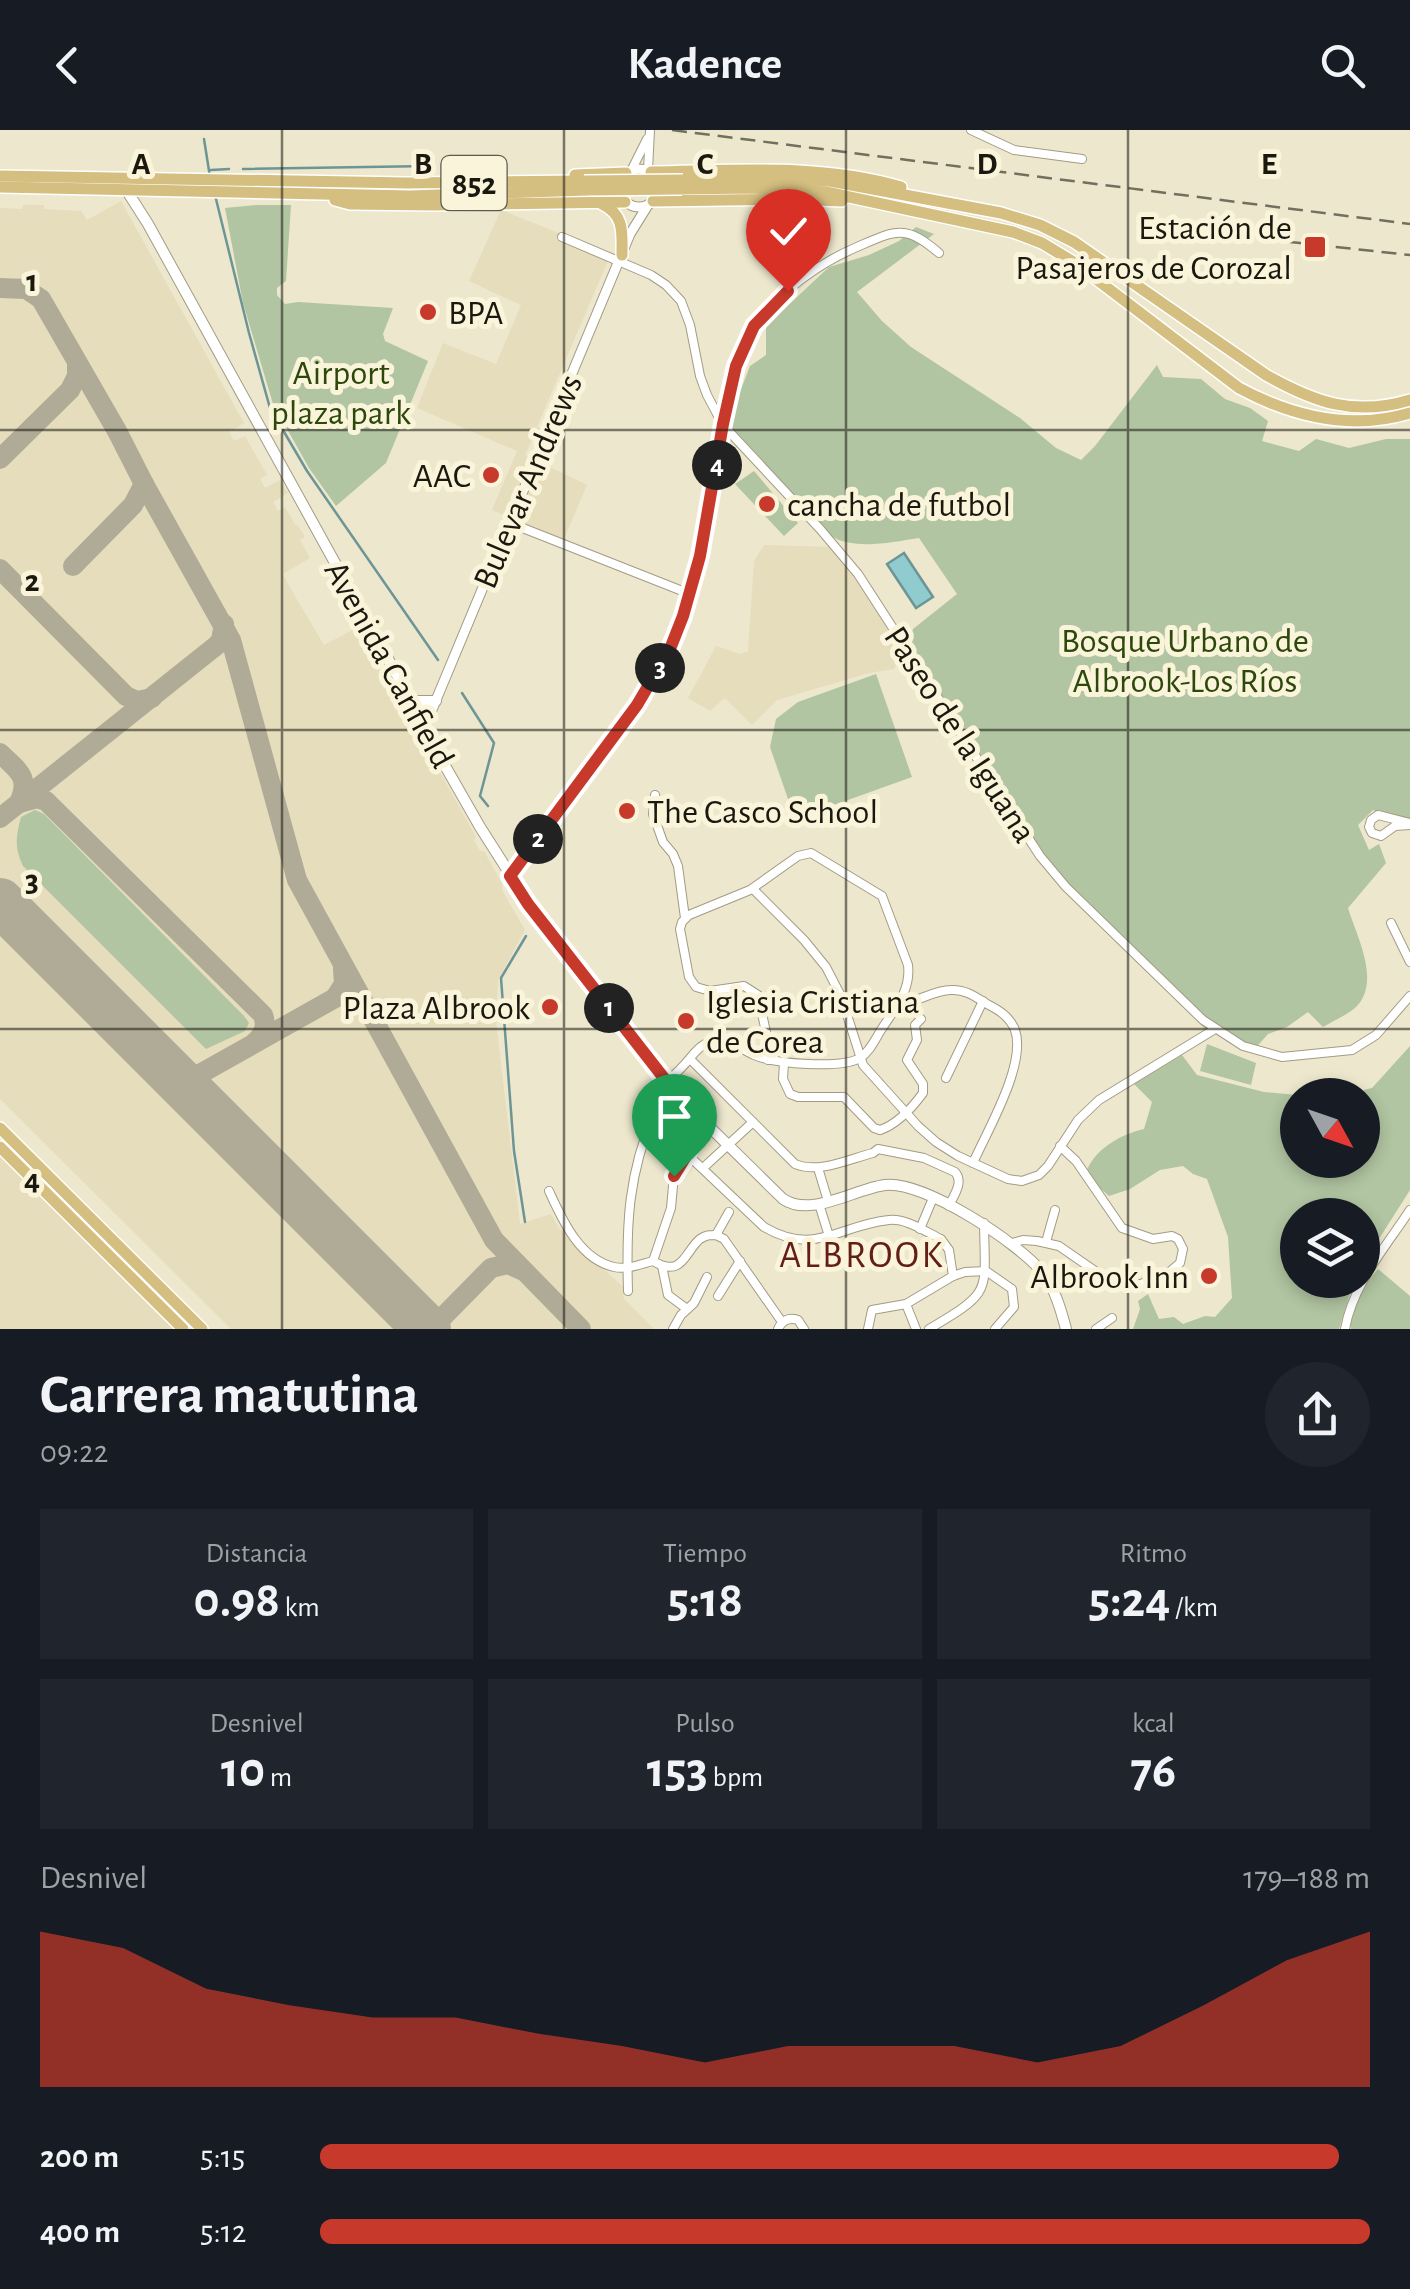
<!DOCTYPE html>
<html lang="es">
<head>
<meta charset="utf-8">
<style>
	:root { --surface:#171b24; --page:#20242c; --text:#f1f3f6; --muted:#9ea1a6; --accent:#c73a2b }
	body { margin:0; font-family:"Alegreya Sans",sans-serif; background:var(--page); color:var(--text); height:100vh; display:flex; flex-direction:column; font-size:38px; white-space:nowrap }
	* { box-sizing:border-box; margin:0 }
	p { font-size:32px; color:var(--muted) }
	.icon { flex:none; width:55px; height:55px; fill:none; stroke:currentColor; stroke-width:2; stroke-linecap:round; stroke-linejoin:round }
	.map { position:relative; height:1199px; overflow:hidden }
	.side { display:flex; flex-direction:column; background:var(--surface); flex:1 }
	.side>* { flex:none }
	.needle { width:65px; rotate:130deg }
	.buttons { position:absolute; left:1280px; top:948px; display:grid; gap:20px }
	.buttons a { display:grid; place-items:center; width:100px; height:100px; border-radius:50%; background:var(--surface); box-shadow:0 5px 15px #0003; font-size:50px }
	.pin { position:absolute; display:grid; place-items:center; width:85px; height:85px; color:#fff; margin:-102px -42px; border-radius:50% 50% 50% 0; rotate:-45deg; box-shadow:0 0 10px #0007 }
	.pin .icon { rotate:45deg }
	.km { position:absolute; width:50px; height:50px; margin:-25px; border-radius:50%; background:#222; color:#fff; font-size:28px; line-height:50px; text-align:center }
	.round { display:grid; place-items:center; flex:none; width:105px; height:105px; border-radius:52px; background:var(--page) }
	.headline { display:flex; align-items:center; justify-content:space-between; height:170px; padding:0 40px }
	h1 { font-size:55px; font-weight:700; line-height:75px }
	.figures { display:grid; grid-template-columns:repeat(3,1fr); gap:15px; height:170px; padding:10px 40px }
	.figures div { display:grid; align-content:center; border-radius:0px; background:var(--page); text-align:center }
	.figures b { font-size:50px; font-weight:700 }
	.figures small { font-size:28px; font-weight:400 }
	.figures p { font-size:28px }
	.chart { height:280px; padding:20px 40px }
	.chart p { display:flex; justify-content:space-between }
	.chart svg { width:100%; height:180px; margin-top:10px; fill:var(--accent); opacity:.7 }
	ul { padding:0 40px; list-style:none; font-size:32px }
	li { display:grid; grid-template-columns:160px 120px 1fr; align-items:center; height:75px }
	li i { height:25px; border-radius:12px; background:var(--accent) }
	header { display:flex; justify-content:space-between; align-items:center; height:130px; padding:0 40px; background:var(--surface); font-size:45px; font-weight:700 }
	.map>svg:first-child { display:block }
	.built { fill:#e5ddbc }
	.green { fill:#b1c5a2 }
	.water { fill:#90cbcf; stroke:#6d9595; stroke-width:2.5 }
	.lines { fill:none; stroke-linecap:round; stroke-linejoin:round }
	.stream { stroke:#6d9595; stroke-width:2.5 }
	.taxiway { stroke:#b0ab96; stroke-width:20 }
	.runway { stroke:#b0ab96; stroke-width:48 }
	.minor-casing { stroke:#a29c84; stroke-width:10 }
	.tertiary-casing { stroke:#a29c84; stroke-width:11 }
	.secondary-casing { stroke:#a29c84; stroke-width:12 }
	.primary-casing { stroke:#fff; stroke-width:14 }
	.minor { stroke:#fff; stroke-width:8 }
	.tertiary { stroke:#fff; stroke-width:9 }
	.secondary { stroke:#fff; stroke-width:10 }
	.primary { stroke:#d4be80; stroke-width:11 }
	.rail { stroke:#736f5f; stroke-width:2.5; stroke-dasharray:15 8; stroke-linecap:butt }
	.primary-bridge-casing { stroke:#fff; stroke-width:14; stroke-linecap:butt }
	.primary-bridge { stroke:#d4be80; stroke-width:11 }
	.route-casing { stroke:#fff; stroke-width:20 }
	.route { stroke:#c73a2b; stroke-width:12 }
	.grid { fill:none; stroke:#1a180f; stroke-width:2.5; stroke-opacity:0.55 }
	.poi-dot { fill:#c73a2b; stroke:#faf4da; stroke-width:4 }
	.labels { text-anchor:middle; stroke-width:10; stroke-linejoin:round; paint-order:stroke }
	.shield { fill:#faf4da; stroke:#5d5a4c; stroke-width:2.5 }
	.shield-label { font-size:32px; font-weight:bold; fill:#1a180f }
	.poi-label { font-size:35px; fill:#1a180f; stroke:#faf4da; text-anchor:end }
	.park-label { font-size:35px; fill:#2c480b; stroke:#faf4da }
	.street-label { font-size:35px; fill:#1a180f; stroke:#faf4da }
	.neighbourhood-label { font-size:38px; letter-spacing:2.5px; fill:#621e17; stroke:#faf4da }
	.grid-label { font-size:32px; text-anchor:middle; font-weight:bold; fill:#1a180f; stroke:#faf4da; stroke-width:10; stroke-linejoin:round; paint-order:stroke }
</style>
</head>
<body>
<header><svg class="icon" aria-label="back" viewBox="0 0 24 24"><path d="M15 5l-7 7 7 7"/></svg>Kadence<svg class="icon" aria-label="search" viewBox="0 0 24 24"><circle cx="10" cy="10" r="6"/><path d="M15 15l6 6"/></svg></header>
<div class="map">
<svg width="1410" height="1199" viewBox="0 0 1410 1199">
	<rect width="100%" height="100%" fill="#ede7cd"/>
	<g class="built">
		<path d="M121,71L244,293L229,302L234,311L245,306L267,345L260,349L265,358L280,350L288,363L273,372L278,381L285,377L296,396L298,395L305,407L300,410L310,428L283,444L296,468L324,515L358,497L418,604L414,607L417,612L422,610L476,707L474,710L480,721H484L502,754V760L525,800L498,850L496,891L520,1094L551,1084L559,1098L623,1157L624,1169L654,1199H231L0,969V78L22,79L23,75H44V79L81,81L87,90Z"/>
		<path d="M501,80L611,124L525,325L587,355L563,411L492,380L517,321L417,278L443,213L496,234L521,175L469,151Z"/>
		<path d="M764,415L832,417L869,468L902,523L894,539L869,543L777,570L752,595L725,568L710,581L688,568L716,516L740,524L748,521L754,431Z"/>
		<path d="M0,1017L183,1199H0Z"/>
	</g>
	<g class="green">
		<path d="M257,75H291L286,151L277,158V165L285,174L298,172L393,178L383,204L385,211L428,231L386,333L336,376L309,338L273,274L243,173L225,78Z"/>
		<path d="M916,97L934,104L857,162L882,191L911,217L1020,288L1056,318L1081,330L1095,316L1157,235L1163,247L1201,249L1225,269L1250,278L1268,291L1262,311L1299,321L1316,309L1349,318L1386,309H1410V694L1389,688L1373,680L1358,695L1369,720L1379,714L1386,733L1348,778C1356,805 1381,850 1357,876C1349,884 1333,891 1323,897L1308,882L1287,897L1268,904L1252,922L1204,898L1042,728L907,519L913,499L957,464L919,408C893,412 867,418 842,411C815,403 748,322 726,298L750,236L766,225V196L829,137L869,125L899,111Z"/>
		<path d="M754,341L798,393L784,406L735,354Z"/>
		<path d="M876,544L912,647L795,689L770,617L776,589L798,572Z"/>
		<path d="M35,680L44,684L244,886L249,893L245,901L206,919L23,736C14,717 16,706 21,687Z"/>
		<path d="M1207,914L1256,933L1251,955L1200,941Z"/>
		<path d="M1410,916V1060L1363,1134L1362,1085H1298V1150H1354L1339,1199H1133L1140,1179L1138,1171L1148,1164L1159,1189L1174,1187L1183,1194L1205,1186L1215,1187L1232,1168L1228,1107L1207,1049L1193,1044L1183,1036L1160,1040L1130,1059L1109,1066L1095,1054L1087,1040C1096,1018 1122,1004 1144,999L1152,972L1134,954L1182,925L1197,945L1264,962L1297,965L1298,1030H1362V965H1343L1372,958Z"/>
		<path d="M1378,1139L1410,1166V1199H1351V1170Z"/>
	</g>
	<path class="water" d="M904,423L933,467L916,478L887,434Z"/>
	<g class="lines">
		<g class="stream">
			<path d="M204,9L210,47"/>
			<path d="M243,39L430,36L433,39"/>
			<path d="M211,40L229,39"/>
			<path d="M215,65L249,203L270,278L307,341L438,530"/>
			<path d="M462,563L494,613L480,666L488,676"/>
			<path d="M525,1092L514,1021L501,848L526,806"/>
		</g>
		<g class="taxiway">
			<path d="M0,158L26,159L41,169L117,301L144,354L231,510L297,750L494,1110L581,1199"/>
			<path d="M0,329L70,260L77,246V232"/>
			<path d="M73,436L133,375L144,354"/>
			<path d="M0,439L126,566L137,571L152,568"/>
			<path d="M0,623C18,641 31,646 19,673"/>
			<path d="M19,673L37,668L46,671L263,885C267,896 264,904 255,912"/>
			<path d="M0,688L217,515L221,510L224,494"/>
			<path d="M182,954L335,868L344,854L343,839"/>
			<path d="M431,1199L491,1138L508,1134L521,1140"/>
		</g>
		<path class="runway" d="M0,772L427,1199"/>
		<defs>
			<g id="minor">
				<path d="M971,0L1014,20L1082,29"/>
				<path d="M632,39L647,9"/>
				<path d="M648,40L650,0"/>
				<path d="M562,107L651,145L666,155L681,171L690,195L700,246L707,265L723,295L820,399L858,444L1040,726L1066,757L1203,890L1243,916L1282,927L1352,920L1376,905L1410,866"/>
				<path d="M510,393L690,464"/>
				<path d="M655,665L653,684L663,712L673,724L678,736L685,788"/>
				<path d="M1410,693L1378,685L1371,690L1369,697L1372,703L1381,706L1395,696L1410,695"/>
				<path d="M510,746C541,705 571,664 601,624C627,589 653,555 671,516C697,458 707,394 717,332C724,290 729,229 756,194C781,161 819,133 857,117C896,100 905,94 939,123"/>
				<path d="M753,759L804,810L826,837L841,866L863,935L918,996L936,1012L958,1026L1008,1049L1022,1051L1039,1045L1048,1036L1078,990L1099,970L1215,899"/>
				<path d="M1391,793L1410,832"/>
				<path d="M899,874C917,873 933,860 951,860C965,859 976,867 987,874C999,880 1010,887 1015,900C1027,934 987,1001 973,1033"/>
				<path d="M690,929L795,1034C819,1044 849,1029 873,1023L878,1019L924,1028L955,1042C964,1052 954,1065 949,1076"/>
				<path d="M784,933L783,949L790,964L798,967H844L874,998L880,1000"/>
				<path d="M946,948L983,871"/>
				<path d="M651,990L764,1097C815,1127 839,1095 889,1090C906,1088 926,1102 941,1109L949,1120L953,1146"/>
				<path d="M880,1000C898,994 912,978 923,963V954L907,930L917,910L915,895L921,889"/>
				<path d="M703,1038L753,992"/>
				<path d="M818,1038L828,1071"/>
				<path d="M549,1061C562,1089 579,1129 614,1137C627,1140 641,1134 653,1131C683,1149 685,1121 700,1109C706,1105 709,1105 716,1105L724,1109L782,1192"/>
				<path d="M819,1074L829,1106"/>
				<path d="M920,1099L933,1068"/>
				<path d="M716,1105L729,1082"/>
				<path d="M1046,1112L1055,1080"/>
				<path d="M1012,1113L1023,1110L1037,1111L1059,1116L1111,1152L1124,1155L1141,1154L1168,1143L1180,1133L1183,1119L1178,1109L1172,1106L1153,1109L1122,1098L1076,1031L1060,1016"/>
				<path d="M653,1131L671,1078L674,1045L687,1023"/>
				<path d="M662,1136L668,1165L687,1179"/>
				<path d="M628,1161C626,1094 628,1044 655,981C659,972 662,960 667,953C671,947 678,942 683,936C692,927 698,915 712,911C727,907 741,919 754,925C775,934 841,939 860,928C871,921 876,907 883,897C896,877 911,860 908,835L882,766L811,723L798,726L750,760L689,785L682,792L680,799L689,847L696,857L710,861L744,856L758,865L769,916L768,930"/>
				<path d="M718,1166L740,1131"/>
				<path d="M906,1174L916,1199"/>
				<path d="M673,1199L681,1185L694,1173L707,1147"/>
				<path d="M778,1199C782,1190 789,1187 798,1190L804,1199"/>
				<path d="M868,1199L872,1180L906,1174L953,1146L965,1142L986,1141L1012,1159L1014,1177L995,1199"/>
				<path d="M929,1199C993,1161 985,1164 984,1093"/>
				<path d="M1096,1199L1112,1188"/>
				<path d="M1345,1199C1353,1154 1385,1118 1410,1080"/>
			</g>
			<g id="tertiary">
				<circle cx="639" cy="58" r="19"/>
				<path d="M424,599L630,104L648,75"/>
			</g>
			<g id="secondary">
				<path d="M127,61L148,94L409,567L424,599L480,697L529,774L675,963L783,1069C811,1088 854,1059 885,1055C923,1050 1019,1113 1043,1143C1055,1159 1061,1180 1066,1199"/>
				<path d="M409,567L416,571H436"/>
			</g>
			<g id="primary">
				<path d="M651,42C734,41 819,33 901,57"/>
				<path d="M575,45L626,43"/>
				<path d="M0,46L407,53L584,51"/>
				<path d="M683,50L830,51L1001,83L1040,95L1074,112L1266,245C1314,272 1354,287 1410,270"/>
				<path d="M0,57L410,66L587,60"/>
				<path d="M682,59L752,58L826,62L1013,102L1042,113L1075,133L1239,258C1293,287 1350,301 1410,283"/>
				<path d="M335,70L350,74L434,75L625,72"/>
				<path d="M653,71L794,69L842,71"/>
				<path d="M602,74C625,85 622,103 622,125"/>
				<path d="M0,998L202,1199"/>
				<path d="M0,1017L183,1199"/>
			</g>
		</defs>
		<use href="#minor" class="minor-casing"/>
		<use href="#tertiary" class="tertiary-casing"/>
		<use href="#secondary" class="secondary-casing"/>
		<use href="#primary" class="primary-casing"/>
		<use href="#minor" class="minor"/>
		<use href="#tertiary" class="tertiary"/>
		<use href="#secondary" class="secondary"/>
		<use href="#primary" class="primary"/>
		<g class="rail">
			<path d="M672,0L1410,94"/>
			<path d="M1290,112L1410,125"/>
		</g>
		<defs>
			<g id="primary-bridge">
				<path d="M584,51L683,50"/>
				<path d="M587,60L682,59"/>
			</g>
		</defs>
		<use href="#primary-bridge" class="primary-bridge-casing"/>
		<use href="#primary-bridge" class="primary-bridge"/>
	</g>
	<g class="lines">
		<defs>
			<path id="route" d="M674,1046L688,1023L651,990L667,952L528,774L510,746L637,575L670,519L683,486L700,426L723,294L736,236L754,196L788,161"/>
		</defs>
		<use href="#route" class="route-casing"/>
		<use href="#route" class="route"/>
	</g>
	<path class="grid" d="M282,0V1199M564,0V1199M846,0V1199M1128,0V1199M0,300H1410M0,600H1410M0,899H1410"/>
	<g class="poi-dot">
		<rect x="1303" y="105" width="24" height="24" rx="5"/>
		<circle cx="428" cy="182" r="10"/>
		<circle cx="491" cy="345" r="10"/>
		<circle cx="767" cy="374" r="10"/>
		<circle cx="627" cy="681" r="10"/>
		<circle cx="550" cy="877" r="10"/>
		<circle cx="686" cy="891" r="10"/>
		<circle cx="1209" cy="1146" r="10"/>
	</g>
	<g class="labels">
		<rect class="shield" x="441.5" y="26" width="65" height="54" rx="8"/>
		<g class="shield-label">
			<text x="474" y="64">852</text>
		</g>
		<g class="poi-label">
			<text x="1292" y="109">Estación de<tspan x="1292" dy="40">Pasajeros de Corozal</tspan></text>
			<text x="448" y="194" text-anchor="start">BPA</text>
			<text x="471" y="357">AAC</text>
			<text x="787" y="386" text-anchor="start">cancha de futbol</text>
			<text x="647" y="693" text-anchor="start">The Casco School</text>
			<text x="706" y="883" text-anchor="start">Iglesia Cristiana<tspan x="706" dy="40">de Corea</tspan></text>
			<text x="530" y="889">Plaza Albrook</text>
			<text x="1189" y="1158">Albrook Inn</text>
		</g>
		<g class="park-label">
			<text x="341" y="254">Airport<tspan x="341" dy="40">plaza park</tspan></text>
			<text x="1185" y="522">Bosque Urbano de<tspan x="1185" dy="40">Albrook-Los Ríos</tspan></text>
		</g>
		<g class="street-label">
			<text transform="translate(527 351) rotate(-67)" y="12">Bulevar Andrews</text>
			<text transform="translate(390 534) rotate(61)" y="12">Avenida Canfield</text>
			<text transform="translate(961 604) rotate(57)" y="12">Paseo de la Iguana</text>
		</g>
		<g class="neighbourhood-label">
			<text x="862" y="1137">ALBROOK</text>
		</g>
	</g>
	<g class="grid-label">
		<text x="141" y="44">A</text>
		<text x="423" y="44">B</text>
		<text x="705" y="44">C</text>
		<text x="987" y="44">D</text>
		<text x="1269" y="44">E</text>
		<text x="32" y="161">1</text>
		<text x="32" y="461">2</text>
		<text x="32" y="761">3</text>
		<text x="32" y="1060">4</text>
	</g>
</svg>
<div class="buttons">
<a><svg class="needle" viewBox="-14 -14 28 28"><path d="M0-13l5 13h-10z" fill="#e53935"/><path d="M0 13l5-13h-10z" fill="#9ea1a6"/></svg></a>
<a><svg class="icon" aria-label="layers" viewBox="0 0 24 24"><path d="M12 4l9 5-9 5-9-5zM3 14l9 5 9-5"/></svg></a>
</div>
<div class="pin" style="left:674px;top:1046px;background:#1e9e55"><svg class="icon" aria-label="arrive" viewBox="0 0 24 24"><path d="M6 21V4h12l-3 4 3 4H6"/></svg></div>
<div class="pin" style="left:788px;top:161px;background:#d93025"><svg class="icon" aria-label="check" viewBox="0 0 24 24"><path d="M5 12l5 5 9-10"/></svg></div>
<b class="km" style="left:609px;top:878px">1</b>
<b class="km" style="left:538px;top:709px">2</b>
<b class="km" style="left:660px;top:538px">3</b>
<b class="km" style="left:717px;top:335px">4</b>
</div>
<section class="side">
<div class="headline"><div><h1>Carrera matutina</h1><p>09:22</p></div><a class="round"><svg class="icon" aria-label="share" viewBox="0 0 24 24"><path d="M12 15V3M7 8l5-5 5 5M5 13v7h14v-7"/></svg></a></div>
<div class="figures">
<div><p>Distancia</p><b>0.98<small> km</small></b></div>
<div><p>Tiempo</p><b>5:18</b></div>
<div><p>Ritmo</p><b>5:24<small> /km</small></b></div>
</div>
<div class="figures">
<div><p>Desnivel</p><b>10<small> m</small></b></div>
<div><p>Pulso</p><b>153<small> bpm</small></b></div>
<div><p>kcal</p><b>76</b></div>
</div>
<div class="chart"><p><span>Desnivel</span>179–188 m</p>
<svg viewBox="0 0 160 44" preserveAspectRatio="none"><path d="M0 44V6L10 10L20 20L30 24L40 27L50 27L60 31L70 34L80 38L90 34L100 34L110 34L120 38L130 34L140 24L150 13L160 6V44z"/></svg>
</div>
<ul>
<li><b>200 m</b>5:15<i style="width:97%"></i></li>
<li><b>400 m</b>5:12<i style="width:100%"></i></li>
</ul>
</section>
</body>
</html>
